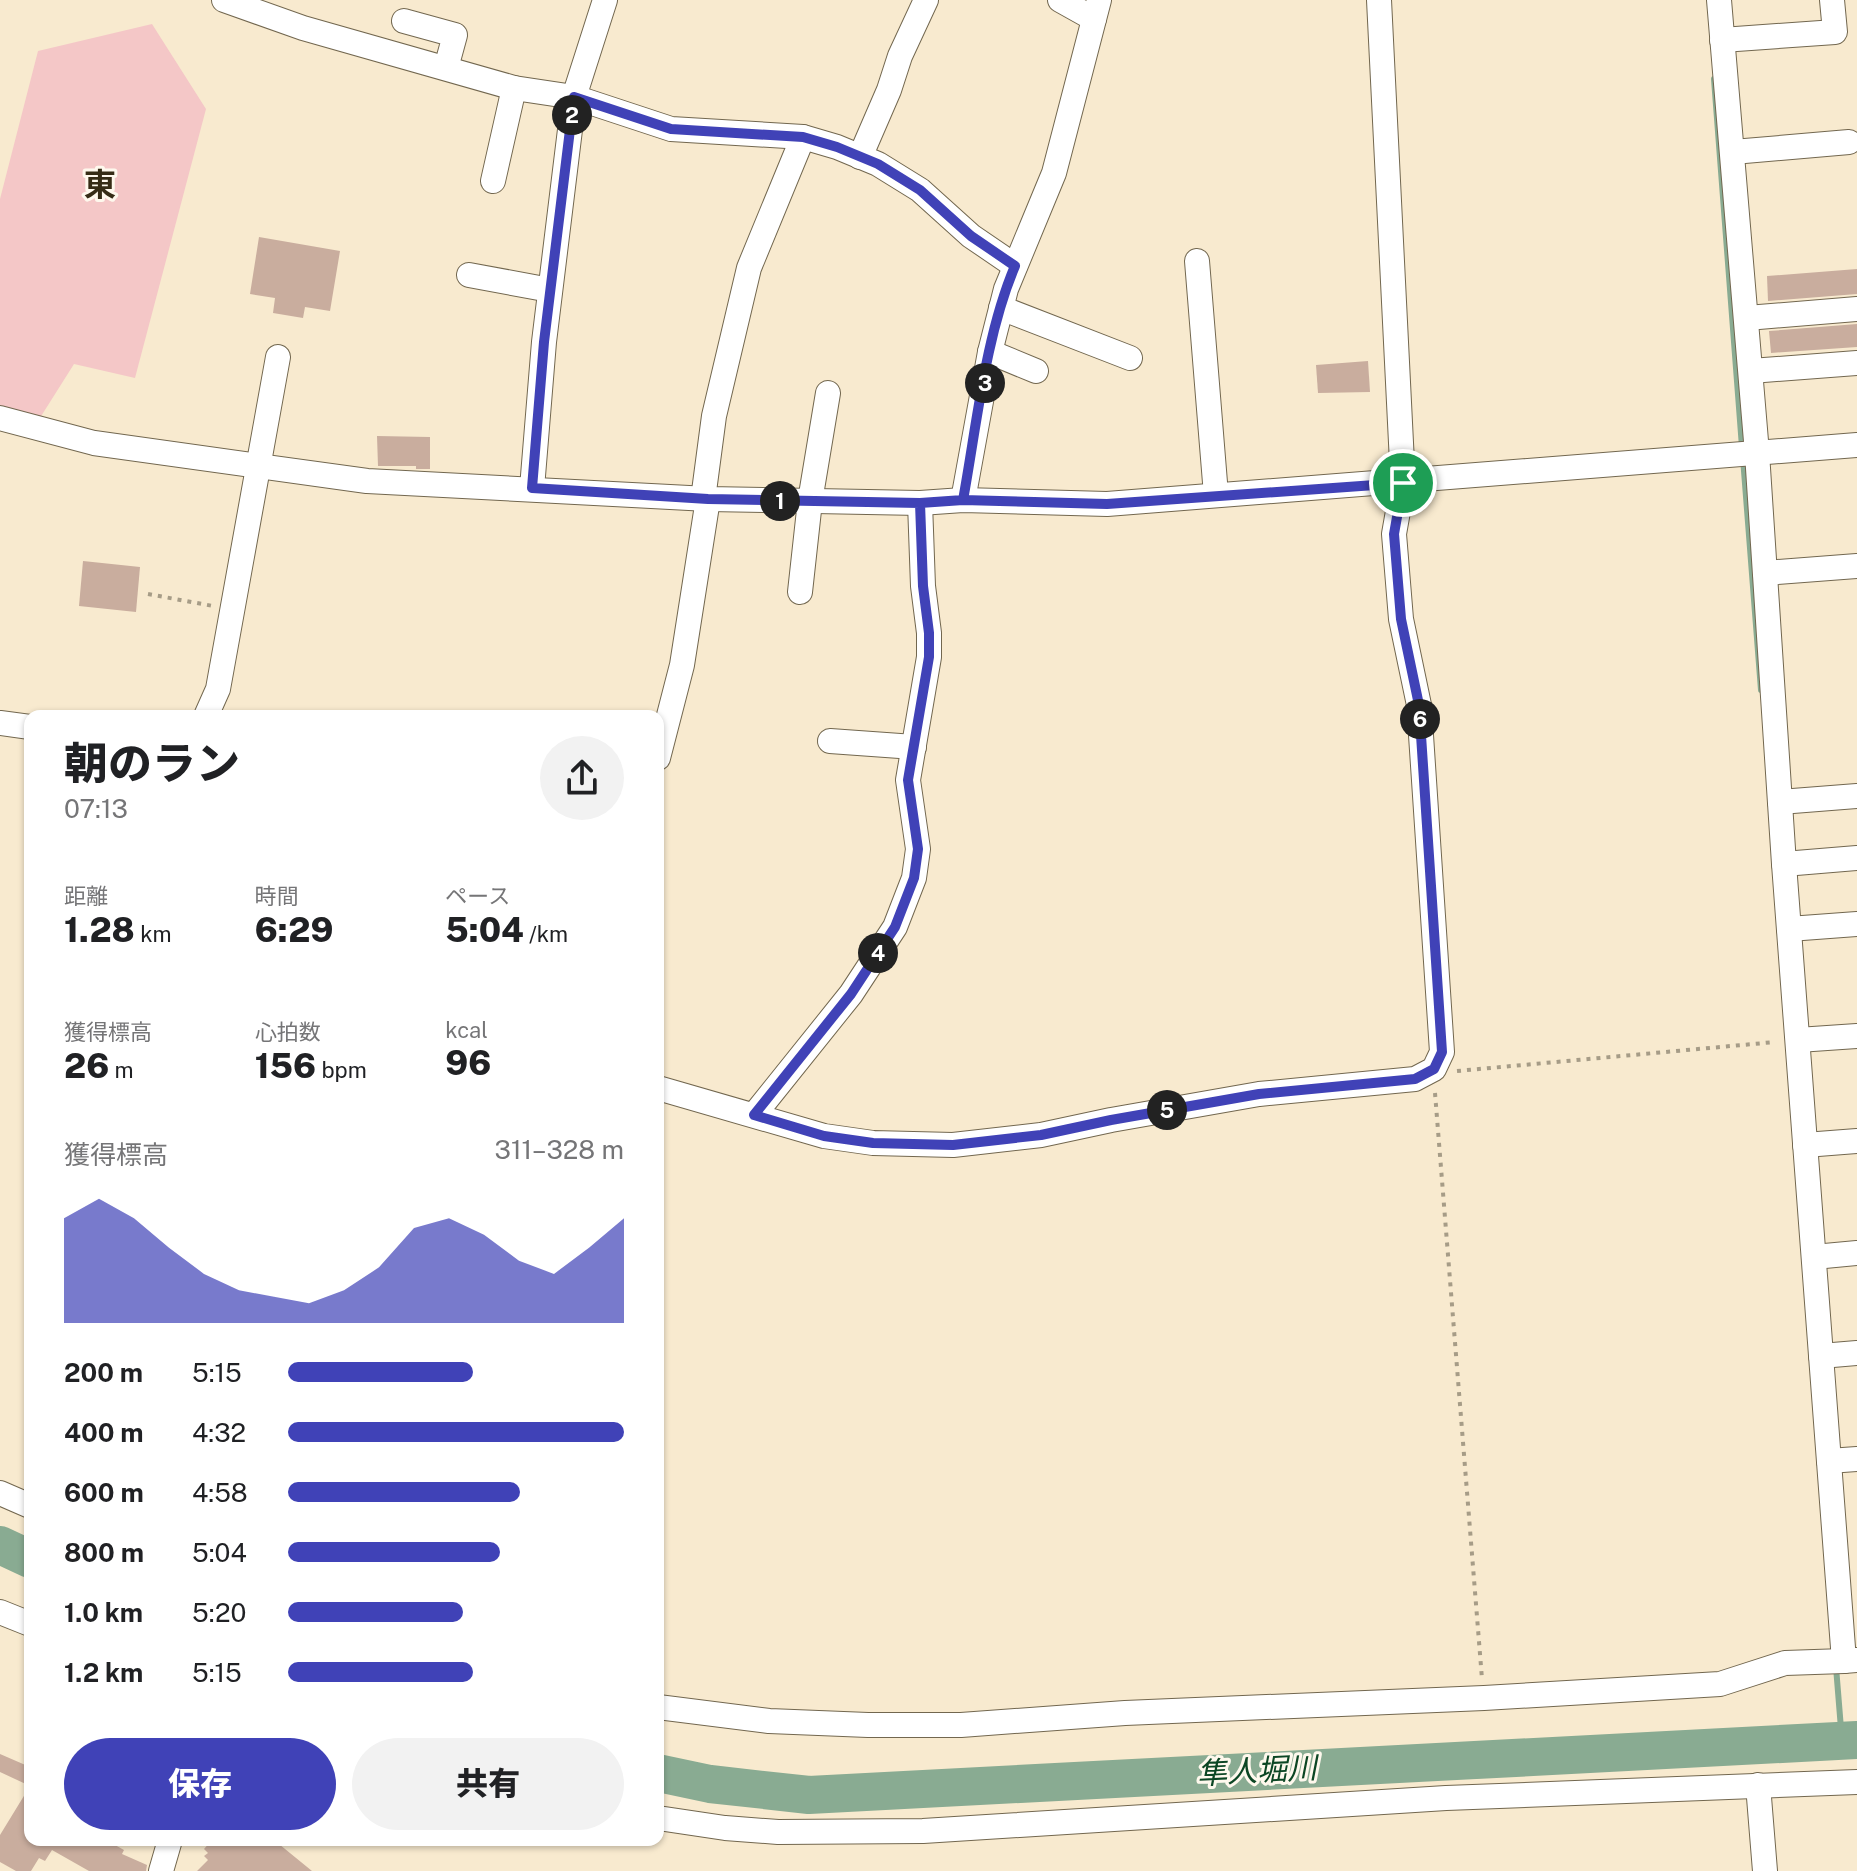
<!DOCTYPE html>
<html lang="ja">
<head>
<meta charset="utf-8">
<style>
	:root { --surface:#fff; --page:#f2f2f2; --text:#202124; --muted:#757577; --accent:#4042b7 }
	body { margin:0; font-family:"Public Sans","Noto Sans JP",sans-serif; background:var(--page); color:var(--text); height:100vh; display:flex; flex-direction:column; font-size:30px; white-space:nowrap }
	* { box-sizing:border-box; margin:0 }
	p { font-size:26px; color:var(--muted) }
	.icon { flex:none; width:44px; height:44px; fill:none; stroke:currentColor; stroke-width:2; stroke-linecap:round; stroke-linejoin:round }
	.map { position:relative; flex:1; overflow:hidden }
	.panel { position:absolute; left:24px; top:710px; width:640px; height:1136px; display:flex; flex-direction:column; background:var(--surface); border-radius:16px; box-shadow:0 2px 6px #0004 }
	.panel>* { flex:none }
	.pin { position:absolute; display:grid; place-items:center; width:68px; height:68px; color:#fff; margin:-34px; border:4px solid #fff; border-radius:50%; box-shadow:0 2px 8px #0007 }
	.km { position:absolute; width:40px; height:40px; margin:-20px; border-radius:50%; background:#222; color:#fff; font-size:22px; line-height:40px; text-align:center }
	.round { display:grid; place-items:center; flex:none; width:84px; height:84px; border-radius:42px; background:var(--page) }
	.summary { display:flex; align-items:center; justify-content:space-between; height:136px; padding:0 40px }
	h1 { font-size:44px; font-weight:800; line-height:60px }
	.figures { display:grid; grid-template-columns:repeat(3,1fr); gap:12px; height:136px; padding:8px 40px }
	.figures div { display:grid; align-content:center }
	.figures b { font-size:34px; font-weight:800 }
	.figures small { font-size:22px; font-weight:400 }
	.figures p { font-size:22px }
	.chart { height:224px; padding:16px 40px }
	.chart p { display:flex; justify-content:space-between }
	.chart svg { width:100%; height:144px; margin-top:8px; fill:var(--accent); opacity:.7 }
	.action { display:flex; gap:16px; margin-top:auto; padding:16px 40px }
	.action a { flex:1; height:92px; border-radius:48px; background:var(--accent); color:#fff; font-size:32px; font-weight:800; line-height:92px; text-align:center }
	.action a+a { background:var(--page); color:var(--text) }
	ul { padding:0 40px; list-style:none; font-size:26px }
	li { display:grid; grid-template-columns:128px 96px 1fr; align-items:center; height:60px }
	li i { height:20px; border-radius:10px; background:var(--accent) }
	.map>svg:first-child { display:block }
	.green { fill:#f4c7c7 }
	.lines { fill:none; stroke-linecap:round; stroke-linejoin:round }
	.stream { stroke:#89ab92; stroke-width:6 }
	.river { stroke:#89ab92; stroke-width:38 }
	.building { fill:#c9ad9e }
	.minor-casing { stroke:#72674f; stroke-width:26 }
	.path { stroke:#a69c87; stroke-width:4; stroke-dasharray:4 6; stroke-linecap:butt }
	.minor { stroke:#fff; stroke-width:24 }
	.route-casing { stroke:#fff; stroke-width:16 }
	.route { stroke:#4042b7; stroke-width:10 }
	.labels { text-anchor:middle; stroke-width:6; stroke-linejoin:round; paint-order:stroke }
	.water-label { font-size:30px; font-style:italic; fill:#0c4624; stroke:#fef8ed }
	.quarter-label { font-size:32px; font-weight:bold; fill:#362c16; stroke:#fef8ed }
</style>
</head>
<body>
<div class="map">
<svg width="1857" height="1871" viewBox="0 0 1857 1871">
	<rect width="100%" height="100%" fill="#f8eacf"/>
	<path class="green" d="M152,24L206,109L135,378L74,364L38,421L0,408V199L38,51Z"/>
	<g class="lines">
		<g class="stream">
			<path d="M1714,79L1742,447"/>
			<path d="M1743,458L1761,690"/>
			<path d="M1836,1667L1842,1741"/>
		</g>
		<g class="river">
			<path d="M0,1545L30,1559"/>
			<path d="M658,1773L710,1784L809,1795L1857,1740"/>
		</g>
	</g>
	<g class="building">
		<path d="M259,237L340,251L330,311L305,307L303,318L273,313L275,298L250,294Z"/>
		<path d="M1857,269V294L1768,301L1767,276Z"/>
		<path d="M1857,324V347L1771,353L1769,331Z"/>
		<path d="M1368,361L1370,392L1318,393L1316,365Z"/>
		<path d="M377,436L430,437V469H416V466H378Z"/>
		<path d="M83,561L140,567L136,612L79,606Z"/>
		<path d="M0,1754L30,1767V1840H106L124,1850L122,1854L147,1865L146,1871H89L52,1850L45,1861L39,1858L31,1871H16L0,1862V1835L30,1786L0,1772Z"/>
		<path d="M212,1840H274L312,1871H197L208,1860L204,1856L208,1853L204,1849Z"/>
	</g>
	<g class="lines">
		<defs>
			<g id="minor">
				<path d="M224,0L303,28L514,88L574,97L671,129L803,137L837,147L878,164L920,190L971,236L1015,266"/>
				<path d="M1060,0L1094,19"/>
				<path d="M1719,0L1757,453L1784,864L1844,1661L1857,1660"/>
				<path d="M404,21L455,35L446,68"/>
				<path d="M1722,40L1835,32L1832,0"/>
				<path d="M1733,152L1849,142"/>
				<path d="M860,157L889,90L900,56L926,0"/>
				<path d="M493,181L514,88"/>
				<path d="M1197,261L1216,495"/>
				<path d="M469,275L550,290"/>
				<path d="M1001,308L1130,358"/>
				<path d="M1747,318L1857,309"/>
				<path d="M990,352L1036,371"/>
				<path d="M1751,371L1857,363"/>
				<path d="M0,418L94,443L367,481L708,499L920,503L963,500L1107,504L1857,445"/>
				<path d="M532,488L544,342L574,97L605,0"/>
				<path d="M703,499L714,416L749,268L803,137"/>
				<path d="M963,500L990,352L1006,289L1054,173L1099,0"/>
				<path d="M1765,573L1857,566"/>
				<path d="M800,592L810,501L828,393"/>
				<path d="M206,716L218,689L278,357"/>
				<path d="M0,723L30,727"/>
				<path d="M830,741L914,747"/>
				<path d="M658,758L682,665L708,499"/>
				<path d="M1780,802L1857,796"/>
				<path d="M1784,864L1857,858"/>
				<path d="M1789,929L1857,924"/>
				<path d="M1798,1040L1857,1036"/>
				<path d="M658,1088L824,1136L873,1143L953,1145L1041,1135L1111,1120L1259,1094L1415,1079L1434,1069L1442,1052L1419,705L1401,619L1394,534L1403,483L1379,0"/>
				<path d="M754,1115L851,994L895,927L914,878L918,849L908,780L929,657V633L923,586L920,503"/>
				<path d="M1805,1145L1857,1141"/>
				<path d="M1814,1257L1857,1253"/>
				<path d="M1821,1356L1857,1353"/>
				<path d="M1829,1461L1857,1459"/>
				<path d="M0,1493L30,1506"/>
				<path d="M0,1612L30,1624"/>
				<path d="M658,1707L769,1721L868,1725H961L1125,1713L1484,1698L1720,1684L1785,1663L1844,1661"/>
				<path d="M1758,1785L1765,1871"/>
				<path d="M658,1818L725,1828L778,1832L923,1831L1446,1798L1857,1782"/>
				<path d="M161,1871L170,1840"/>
			</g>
		</defs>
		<use href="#minor" class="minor-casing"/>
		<g class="path">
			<path d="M148,594L213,606"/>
			<path d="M1457,1071L1775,1042"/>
			<path d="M1435,1093L1482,1679"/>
		</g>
		<use href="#minor" class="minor"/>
	</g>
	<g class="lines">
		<defs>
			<path id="route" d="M1403,483L1107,504L963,500L920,503L708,499L532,488L544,342L574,97L671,129L803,137L837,147L878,164L920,190L971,236L1015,266C985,337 977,424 963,500L920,503L923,586L929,633V657L908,780L918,849L914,878L895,927L851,994L754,1115L824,1136L873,1143L953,1145L1041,1135L1111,1120L1259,1094L1415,1079L1434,1069L1442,1052L1419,705L1401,619L1394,534L1403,483"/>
		</defs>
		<use href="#route" class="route-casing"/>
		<use href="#route" class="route"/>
	</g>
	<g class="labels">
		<g class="water-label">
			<text transform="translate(1257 1771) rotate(-3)" y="10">隼人堀川</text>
		</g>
		<g class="quarter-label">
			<text x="100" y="196">東</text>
		</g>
	</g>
</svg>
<div class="pin" style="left:1403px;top:483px;background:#1e9e55"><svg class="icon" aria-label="arrive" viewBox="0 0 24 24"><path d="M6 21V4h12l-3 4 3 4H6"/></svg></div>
<b class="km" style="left:780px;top:501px">1</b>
<b class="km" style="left:572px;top:115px">2</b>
<b class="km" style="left:985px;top:383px">3</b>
<b class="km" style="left:878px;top:953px">4</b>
<b class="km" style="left:1167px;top:1110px">5</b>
<b class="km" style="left:1420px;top:719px">6</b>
<section class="panel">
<div class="summary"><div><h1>朝のラン</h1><p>07:13</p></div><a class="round"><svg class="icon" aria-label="share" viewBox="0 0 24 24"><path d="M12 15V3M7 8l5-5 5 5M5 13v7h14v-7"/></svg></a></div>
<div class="figures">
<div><p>距離</p><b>1.28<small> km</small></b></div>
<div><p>時間</p><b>6:29</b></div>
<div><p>ペース</p><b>5:04<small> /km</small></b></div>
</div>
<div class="figures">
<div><p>獲得標高</p><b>26<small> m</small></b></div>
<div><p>心拍数</p><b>156<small> bpm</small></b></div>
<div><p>kcal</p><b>96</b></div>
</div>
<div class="chart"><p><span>獲得標高</span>311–328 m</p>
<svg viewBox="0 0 160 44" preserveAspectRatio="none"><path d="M0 44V12L10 6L20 12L30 21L40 29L50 34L60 36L70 38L80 34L90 27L100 15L110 12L120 17L130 25L140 29L150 21L160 12V44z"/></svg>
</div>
<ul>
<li><b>200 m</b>5:15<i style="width:55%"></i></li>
<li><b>400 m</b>4:32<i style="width:100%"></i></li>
<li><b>600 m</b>4:58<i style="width:69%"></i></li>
<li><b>800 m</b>5:04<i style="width:63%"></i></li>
<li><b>1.0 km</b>5:20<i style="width:52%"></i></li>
<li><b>1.2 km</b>5:15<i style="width:55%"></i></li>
</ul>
<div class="action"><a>保存</a><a>共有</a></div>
</section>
</div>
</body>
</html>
